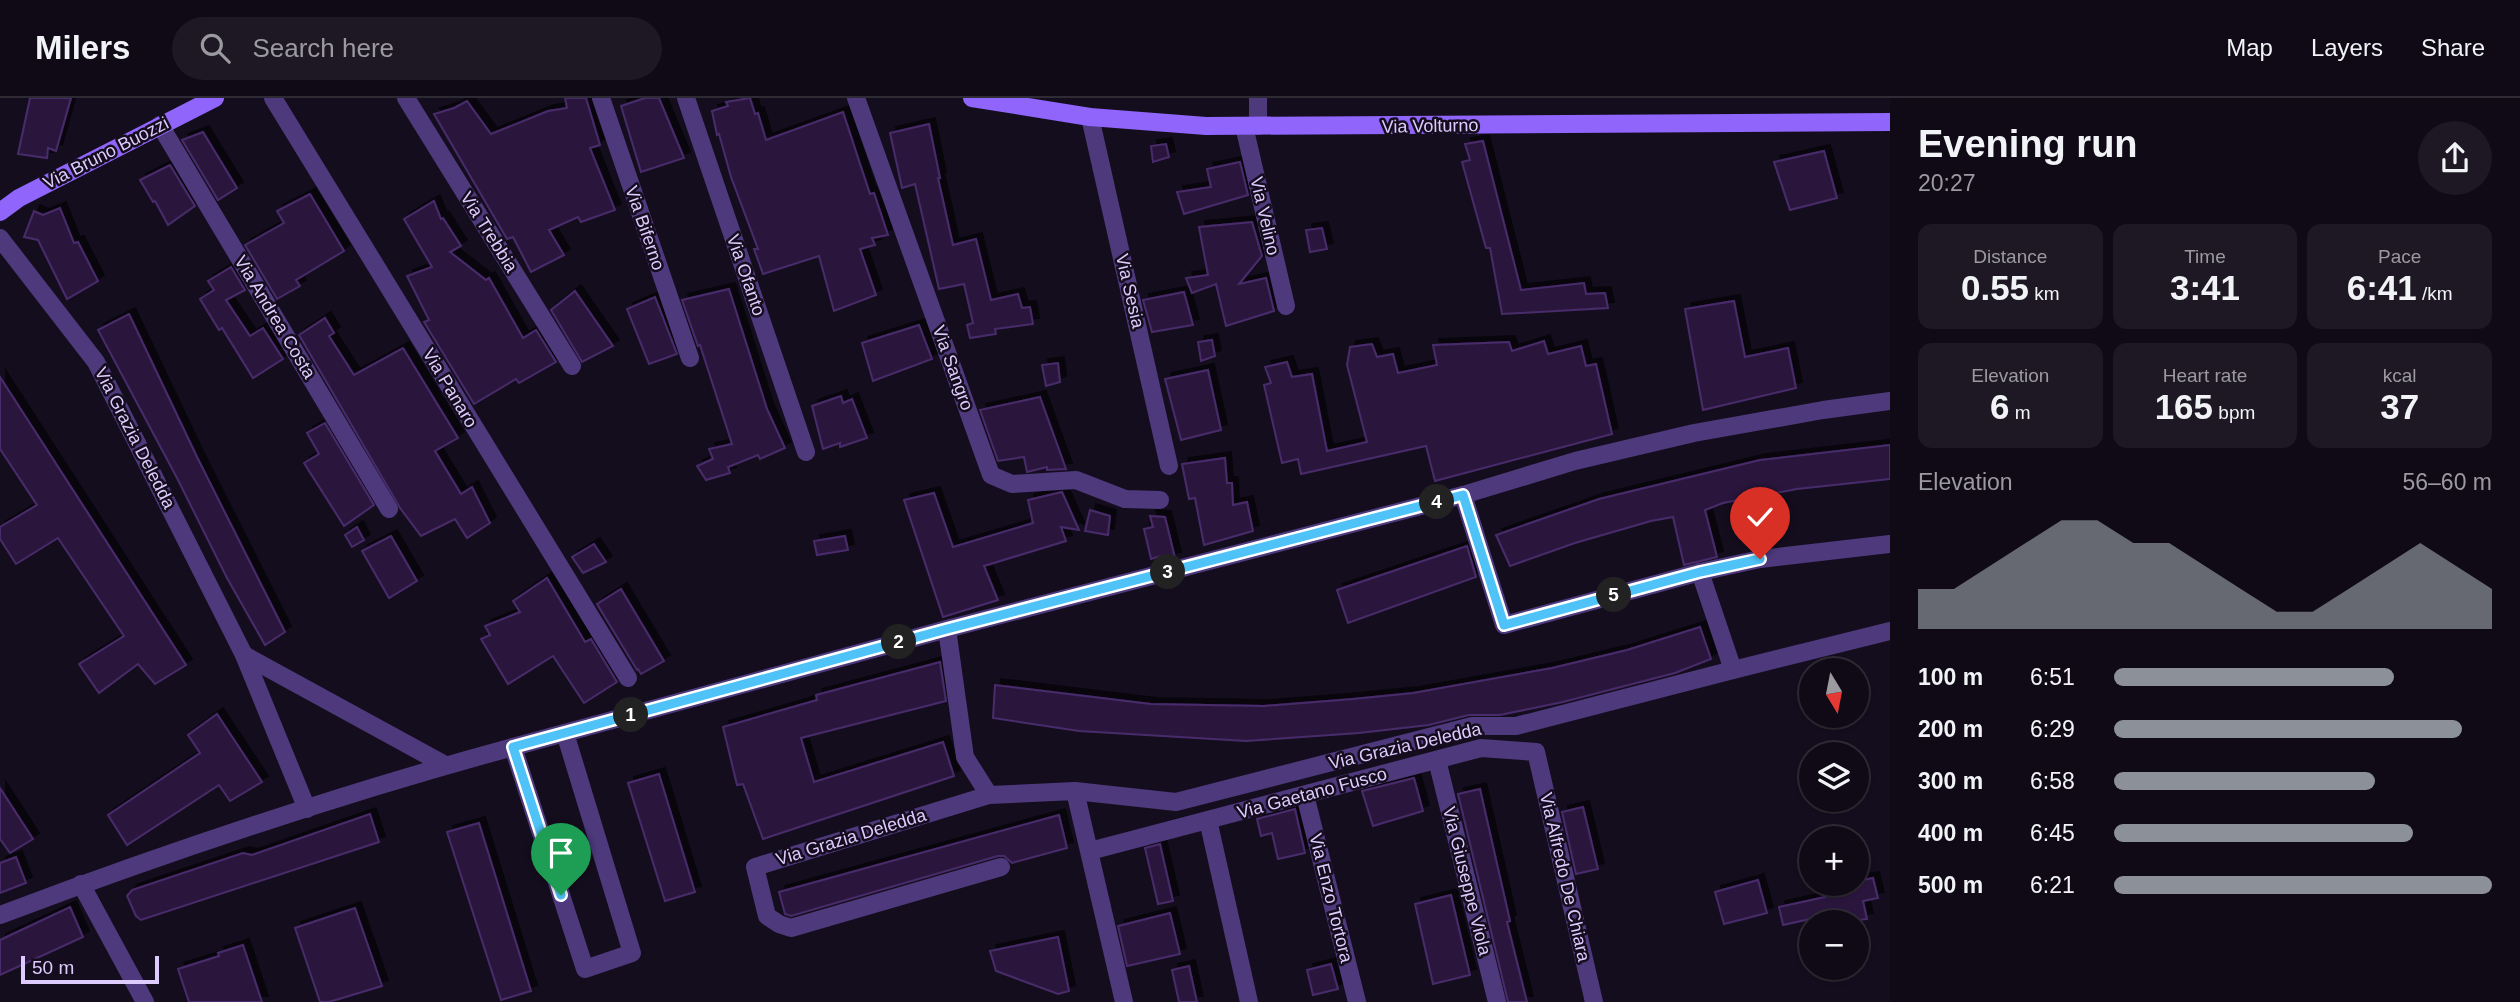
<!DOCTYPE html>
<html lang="en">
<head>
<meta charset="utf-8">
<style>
	:root { --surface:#0f0a16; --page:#1d1823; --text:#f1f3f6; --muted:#9b9aa1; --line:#2f2b35; --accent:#8c9099 }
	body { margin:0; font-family:Helvetica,sans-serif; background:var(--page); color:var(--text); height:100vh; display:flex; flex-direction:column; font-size:26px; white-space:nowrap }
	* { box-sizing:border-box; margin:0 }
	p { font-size:23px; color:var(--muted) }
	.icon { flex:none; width:38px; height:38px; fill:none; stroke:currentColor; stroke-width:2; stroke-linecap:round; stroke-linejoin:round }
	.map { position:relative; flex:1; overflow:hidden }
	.drawer { display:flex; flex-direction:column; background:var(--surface); width:630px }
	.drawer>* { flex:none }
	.needle { width:46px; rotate:170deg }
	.fabs { position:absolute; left:1799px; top:560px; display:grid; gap:14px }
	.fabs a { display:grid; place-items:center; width:70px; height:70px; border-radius:50%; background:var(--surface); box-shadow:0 2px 5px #0004,0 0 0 2px var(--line); font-size:35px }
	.scale { position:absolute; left:21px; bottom:18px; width:138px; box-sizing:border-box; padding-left:7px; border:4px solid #decbfe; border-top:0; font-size:19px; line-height:24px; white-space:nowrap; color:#decbfe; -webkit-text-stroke:5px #140d1e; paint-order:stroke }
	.pin { position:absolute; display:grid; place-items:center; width:60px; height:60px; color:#fff; margin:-72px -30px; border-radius:50% 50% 50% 0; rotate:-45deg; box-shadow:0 0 7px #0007 }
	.pin .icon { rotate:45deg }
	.km { position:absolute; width:35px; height:35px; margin:-18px; border-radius:50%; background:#222; color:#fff; font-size:19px; line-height:35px; text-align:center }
	.round { display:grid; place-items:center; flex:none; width:74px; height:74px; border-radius:37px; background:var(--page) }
	.overview { display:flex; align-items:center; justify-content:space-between; height:119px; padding:0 28px }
	h1 { font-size:38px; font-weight:700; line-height:52px }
	.metrics { display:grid; grid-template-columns:repeat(3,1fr); gap:10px; height:119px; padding:7px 28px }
	.metrics div { display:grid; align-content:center; border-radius:14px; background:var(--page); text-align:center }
	.metrics b { font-size:35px; font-weight:700 }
	.metrics small { font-size:19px; font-weight:400 }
	.metrics p { font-size:19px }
	.chart { height:196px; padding:14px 28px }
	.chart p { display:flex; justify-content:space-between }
	.chart svg { width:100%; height:126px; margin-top:7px; fill:var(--accent); opacity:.7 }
	ul { padding:0 28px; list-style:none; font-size:23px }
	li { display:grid; grid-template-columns:112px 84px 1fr; align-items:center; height:52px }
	li i { height:18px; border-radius:9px; background:var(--accent) }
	header { display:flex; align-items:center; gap:42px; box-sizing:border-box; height:98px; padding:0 35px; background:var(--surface); border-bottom:2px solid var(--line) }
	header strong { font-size:33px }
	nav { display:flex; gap:38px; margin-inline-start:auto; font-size:24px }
	.search { width:490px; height:63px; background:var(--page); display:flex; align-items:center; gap:18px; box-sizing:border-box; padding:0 24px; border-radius:38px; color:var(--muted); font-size:26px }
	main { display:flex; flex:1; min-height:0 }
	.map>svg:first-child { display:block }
	.building { fill:#2b193e; stroke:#482c6a; stroke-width:2; filter:url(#shadow) }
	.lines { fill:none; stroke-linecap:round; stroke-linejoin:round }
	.street { stroke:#4d397c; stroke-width:18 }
	.secondary { stroke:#9065fb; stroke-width:18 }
	.route-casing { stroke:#fff; stroke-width:14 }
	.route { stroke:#4fc3f7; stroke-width:9 }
	.labels { text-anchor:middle; stroke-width:5; stroke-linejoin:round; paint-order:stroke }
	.street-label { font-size:18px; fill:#decbfe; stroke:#140d1e }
</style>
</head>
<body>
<header>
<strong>Milers</strong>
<div class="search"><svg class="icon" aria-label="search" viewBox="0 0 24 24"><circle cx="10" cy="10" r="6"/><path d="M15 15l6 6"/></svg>Search here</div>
<nav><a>Map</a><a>Layers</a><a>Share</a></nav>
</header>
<main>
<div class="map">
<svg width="1890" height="904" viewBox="0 0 1890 904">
	<defs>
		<filter id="shadow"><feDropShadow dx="6" dy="-6" stdDeviation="0" flood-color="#0009"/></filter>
	</defs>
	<rect width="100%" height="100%" fill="#140d1e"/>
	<g class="building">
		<path d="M30,0H71L56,53L48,50L47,60L18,56Z"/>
		<path d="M565,0H586L600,47L590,50L615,112L581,124L578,119L549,132L564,157L531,174L513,139L507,141L434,16L454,10L467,3L491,36L548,13L567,10Z"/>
		<path d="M645,0H659L684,60L641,74L621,8Z"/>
		<path d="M750,0L755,16L758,15L766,42L843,14L870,96L874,95L888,137L872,140L875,147L860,151L876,197L834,213L819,158L763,176L754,151H758L731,79L719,36L717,37L712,13L728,8L726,4Z"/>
		<path d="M929,26L940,80H938L953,147L976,141L991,202L1018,196L1022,210L1030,209L1033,226L995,231L996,236L970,240L967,227L973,225L964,186L939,191L915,86L902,90L890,35Z"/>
		<path d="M203,34L237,90L218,102L182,42Z"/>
		<path d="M1483,43L1521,192L1584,185L1586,196L1605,195L1608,210L1502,216L1490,150H1486L1462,64L1470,62L1465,46Z"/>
		<path d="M1166,46L1169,59L1153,64L1151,48Z"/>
		<path d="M1824,53L1837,100L1790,112L1774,64Z"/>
		<path d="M1240,64L1248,97L1184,116L1177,94L1211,89L1207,71Z"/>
		<path d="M170,67L195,108L168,127L155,103L153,104L140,82Z"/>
		<path d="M310,96L344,153L296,182L300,188L277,201L245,147L284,125L277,113Z"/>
		<path d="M434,103L441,121L443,120L461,148L450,154L486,182L489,180L523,240L536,232L556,264L519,285L516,281L474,306L424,224L429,222L407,178L432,169L404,121Z"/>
		<path d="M60,110L74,145L78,144L98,183L67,201L38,142L24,139L34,113L43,117Z"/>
		<path d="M1252,124L1262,158L1239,186L1266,180L1274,213L1226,228L1216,186L1192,195L1186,180L1208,177L1199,129Z"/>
		<path d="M1322,130L1327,151L1310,154L1306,132Z"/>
		<path d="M231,169L245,192L226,202L250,238L263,230L283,261L253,280L222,230L219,232L200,201L214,192L208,183Z"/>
		<path d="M729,191L767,311L785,350L760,361L758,357L728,369L730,375L706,382L697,368L713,361L709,351L732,346L700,247L698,248L682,202Z"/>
		<path d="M575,193L613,248L582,264L551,212Z"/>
		<path d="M1184,194L1193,227L1152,234L1143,202Z"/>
		<path d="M655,199L677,256L649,266L627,211Z"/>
		<path d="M1734,203L1745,259L1788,250L1796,290L1703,312L1685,211Z"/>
		<path d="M129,216L197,359L285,534L265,547L227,480L177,380L98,232Z"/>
		<path d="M325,220L334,235L329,238L354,277L403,250L458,340L435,353L461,396L472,389L490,425L467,440L455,421L421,438L400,410L299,237Z"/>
		<path d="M919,227L932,261L873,283L862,245Z"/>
		<path d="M1212,242L1215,258L1201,263L1198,244Z"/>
		<path d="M1544,243L1548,256L1581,248L1586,268L1596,266L1612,336L1435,383L1426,348L1301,376L1298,361L1282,365L1264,287L1271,285L1265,269L1287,264L1292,279L1312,276L1327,353L1367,344L1347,267L1350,249L1372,246L1377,259L1393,256L1398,275L1437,267L1433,247L1509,244L1512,253Z"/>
		<path d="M1058,265L1060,284L1046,288L1042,267Z"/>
		<path d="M1208,272L1221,332L1181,342L1165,281Z"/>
		<path d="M0,279L186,567L155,586L138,566L99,595L79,566L124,538L58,440L16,466L0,441V429L37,407L0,351Z"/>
		<path d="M841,298L843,305L852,301L867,340L840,349V345L823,351L812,308Z"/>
		<path d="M1040,299L1066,371L1047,372V369L1027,374L1024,359L998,363L980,312Z"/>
		<path d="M325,325L374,407L344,428L304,365L319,356L307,335Z"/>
		<path d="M1890,347V381L1797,391L1723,405L1705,412L1717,459L1684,467L1673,419L1651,423L1575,445L1510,468L1496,437L1599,401L1760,362Z"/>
		<path d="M1225,360L1227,385H1232L1233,407L1247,404L1253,433L1204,447L1195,400L1189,401L1182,366Z"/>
		<path d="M1062,394L1079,432L1061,429L1066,443L984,468L998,502L943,519L904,402L934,395L953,449L1033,425L1028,402Z"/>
		<path d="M1090,412L1110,418L1108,437L1085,433Z"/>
		<path d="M1150,418L1165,419L1175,460L1162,463L1161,458L1151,461L1144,431L1153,429Z"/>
		<path d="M357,429L364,442L352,449L345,437Z"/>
		<path d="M391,438L417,483L389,500L362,453Z"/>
		<path d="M845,438L848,452L817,457L814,443Z"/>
		<path d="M594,446L606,464L583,475L572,459Z"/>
		<path d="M1467,448L1476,479L1348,525L1337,492Z"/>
		<path d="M547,480L585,544L591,541L617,584L584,605L553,558L508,586L481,541L490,537L485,528L520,514L513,503Z"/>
		<path d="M621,491L664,563L641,576L638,571L637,572L597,506Z"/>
		<path d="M1700,529L1711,561L1675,575L1563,604L1500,617H1469L1429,627L1359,635L1246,643L1079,633L993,620L995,587L1151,606L1264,608L1353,601L1413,595L1552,570L1627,552Z"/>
		<path d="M940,564L946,603L801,640L814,684L943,644L954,678L763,741L743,686L737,687L723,629L817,602L816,597Z"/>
		<path d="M217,616L262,684L230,703L219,687L127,747L108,717L200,655L188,637Z"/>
		<path d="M659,676L695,794L665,803L628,685Z"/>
		<path d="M1414,680L1423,713L1373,728L1362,693Z"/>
		<path d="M0,690L33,741L10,755L0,741Z"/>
		<path d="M1480,691L1510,823L1507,824L1527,904H1508L1458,696Z"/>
		<path d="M1583,709L1598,771L1576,776L1562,714Z"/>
		<path d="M1295,711L1305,755L1278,761L1272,735L1261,738L1257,721Z"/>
		<path d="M370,716L379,744L141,822L136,818L127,798L132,792L243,755L252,757Z"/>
		<path d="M1059,717L1067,750L1012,765L1004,758H998L791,818L785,816L779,794Z"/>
		<path d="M479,725L531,893L501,902L447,734Z"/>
		<path d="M1160,746L1173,803L1158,806L1145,750Z"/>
		<path d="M16,759L26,785L0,795V765Z"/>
		<path d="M1873,780L1878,800L1863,803L1867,821L1844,824L1842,814L1783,827L1779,809L1825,799L1823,790L1857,786V783Z"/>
		<path d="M1758,782L1767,815L1724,826L1715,794Z"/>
		<path d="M1451,797L1470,877L1433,886L1415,806Z"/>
		<path d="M70,809L83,839L0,877V842Z"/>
		<path d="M355,810L382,888L329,904H320L295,830Z"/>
		<path d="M1170,815L1180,856L1127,868L1118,828Z"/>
		<path d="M1058,839L1069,893L1058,896L996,873L990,853Z"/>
		<path d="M243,847L262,904H189L178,871L219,858L218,855Z"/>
		<path d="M1331,866L1338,891L1313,897L1307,872Z"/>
		<path d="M1189,868L1197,904H1179L1172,872Z"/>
	</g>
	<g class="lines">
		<g class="street">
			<path d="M273,0L628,580"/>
			<path d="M406,0L572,268"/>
			<path d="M601,0L690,260"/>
			<path d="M686,0L806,354"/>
			<path d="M856,0L991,377L1012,386L1076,382L1125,401L1160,402"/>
			<path d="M1090,19L1169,368"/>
			<path d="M160,27L389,411"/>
			<path d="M1244,28L1286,208"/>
			<path d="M1258,28V0"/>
			<path d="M0,140L96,264L244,557L307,711"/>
			<path d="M1463,397L1504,527L1700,474"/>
			<path d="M947,531L965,659L989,697L1075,693L1124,904"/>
			<path d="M244,557L445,667"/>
			<path d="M1733,572L1890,533"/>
			<path d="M513,649L585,871L632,855L565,635"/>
			<path d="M1437,662L1497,904"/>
			<path d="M1075,693L1176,704L1472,628H1516L1733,572L1700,474L1760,461L1890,446"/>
			<path d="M989,697L755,769L767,818L779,826L791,830L1001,769"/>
			<path d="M1305,697L1357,904"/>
			<path d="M1208,722L1249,904"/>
			<path d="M1090,753L1481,650L1536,654L1594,904"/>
			<path d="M81,786L145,904"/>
			<path d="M0,817C168,754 340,696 513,649L947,531L1463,397L1575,363L1694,335L1823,312L1890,303"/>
		</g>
		<g class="secondary">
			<path d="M972,0L1090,19L1206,28L1890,24"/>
			<path d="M0,114L19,100L215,0"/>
		</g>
	</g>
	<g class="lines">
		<defs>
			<path id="route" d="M561,797L513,649L947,531L1463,397L1504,527L1700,474L1760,461"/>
		</defs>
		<use href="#route" class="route-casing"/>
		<use href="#route" class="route"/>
	</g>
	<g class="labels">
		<g class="street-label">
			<text transform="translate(1430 28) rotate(-1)" y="6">Via Volturno</text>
			<text transform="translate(106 55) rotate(-27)" y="6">Via Bruno Buozzi</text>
			<text transform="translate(1265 118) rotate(77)" y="6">Via Velino</text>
			<text transform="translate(645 130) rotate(71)" y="6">Via Biferno</text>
			<text transform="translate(489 134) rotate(58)" y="6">Via Trebbia</text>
			<text transform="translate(746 177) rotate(71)" y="6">Via Ofanto</text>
			<text transform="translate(1130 193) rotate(77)" y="6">Via Sesia</text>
			<text transform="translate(275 219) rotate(59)" y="6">Via Andrea Costa</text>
			<text transform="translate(953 270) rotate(70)" y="6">Via Sangro</text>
			<text transform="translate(450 290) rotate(59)" y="6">Via Panaro</text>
			<text transform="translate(135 340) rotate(63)" y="6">Via Grazia Deledda</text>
			<text transform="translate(1405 648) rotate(-13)" y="6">Via Grazia Deledda</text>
			<text transform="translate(1312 695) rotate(-15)" y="6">Via Gaetano Fusco</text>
			<text transform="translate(851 739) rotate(-17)" y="6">Via Grazia Deledda</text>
			<text transform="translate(1565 779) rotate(77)" y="6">Via Alfredo De Chiara</text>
			<text transform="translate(1467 783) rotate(76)" y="6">Via Giuseppe Viola</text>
			<text transform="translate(1331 800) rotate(76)" y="6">Via Enzo Tortora</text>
		</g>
	</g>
</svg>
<div class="fabs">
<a><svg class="needle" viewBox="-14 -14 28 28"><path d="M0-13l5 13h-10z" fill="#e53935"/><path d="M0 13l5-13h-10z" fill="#9b9aa1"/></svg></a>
<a><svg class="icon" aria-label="layers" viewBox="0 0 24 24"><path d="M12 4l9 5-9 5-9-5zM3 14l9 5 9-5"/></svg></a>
<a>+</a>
<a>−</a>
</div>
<div class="scale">50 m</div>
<div class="pin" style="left:561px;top:797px;background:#1e9e55"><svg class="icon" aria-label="arrive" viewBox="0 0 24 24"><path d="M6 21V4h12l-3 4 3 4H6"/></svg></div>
<div class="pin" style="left:1760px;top:461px;background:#d93025"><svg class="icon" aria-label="check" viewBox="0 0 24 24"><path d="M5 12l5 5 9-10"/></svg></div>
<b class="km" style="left:631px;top:617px">1</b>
<b class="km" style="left:899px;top:544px">2</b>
<b class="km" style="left:1168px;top:474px">3</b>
<b class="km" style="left:1437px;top:404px">4</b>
<b class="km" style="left:1614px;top:497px">5</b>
</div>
<section class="drawer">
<div class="overview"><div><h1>Evening run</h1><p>20:27</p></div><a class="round"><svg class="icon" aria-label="share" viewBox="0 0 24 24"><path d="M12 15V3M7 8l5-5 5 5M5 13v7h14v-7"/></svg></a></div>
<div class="metrics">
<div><p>Distance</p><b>0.55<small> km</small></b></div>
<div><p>Time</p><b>3:41</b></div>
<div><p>Pace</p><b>6:41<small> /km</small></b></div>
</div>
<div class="metrics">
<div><p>Elevation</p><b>6<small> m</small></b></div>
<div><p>Heart rate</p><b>165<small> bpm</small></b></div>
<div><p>kcal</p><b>37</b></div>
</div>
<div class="chart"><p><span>Elevation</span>56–60 m</p>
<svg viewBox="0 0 160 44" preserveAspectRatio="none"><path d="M0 44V30L10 30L20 22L30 14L40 6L50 6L60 14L70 14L80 22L90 30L100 38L110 38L120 30L130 22L140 14L150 22L160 30V44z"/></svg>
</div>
<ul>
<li><b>100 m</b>6:51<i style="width:74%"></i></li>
<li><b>200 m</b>6:29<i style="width:92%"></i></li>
<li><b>300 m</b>6:58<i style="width:69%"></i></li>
<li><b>400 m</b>6:45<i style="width:79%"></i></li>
<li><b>500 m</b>6:21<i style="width:100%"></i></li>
</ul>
</section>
</main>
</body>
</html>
